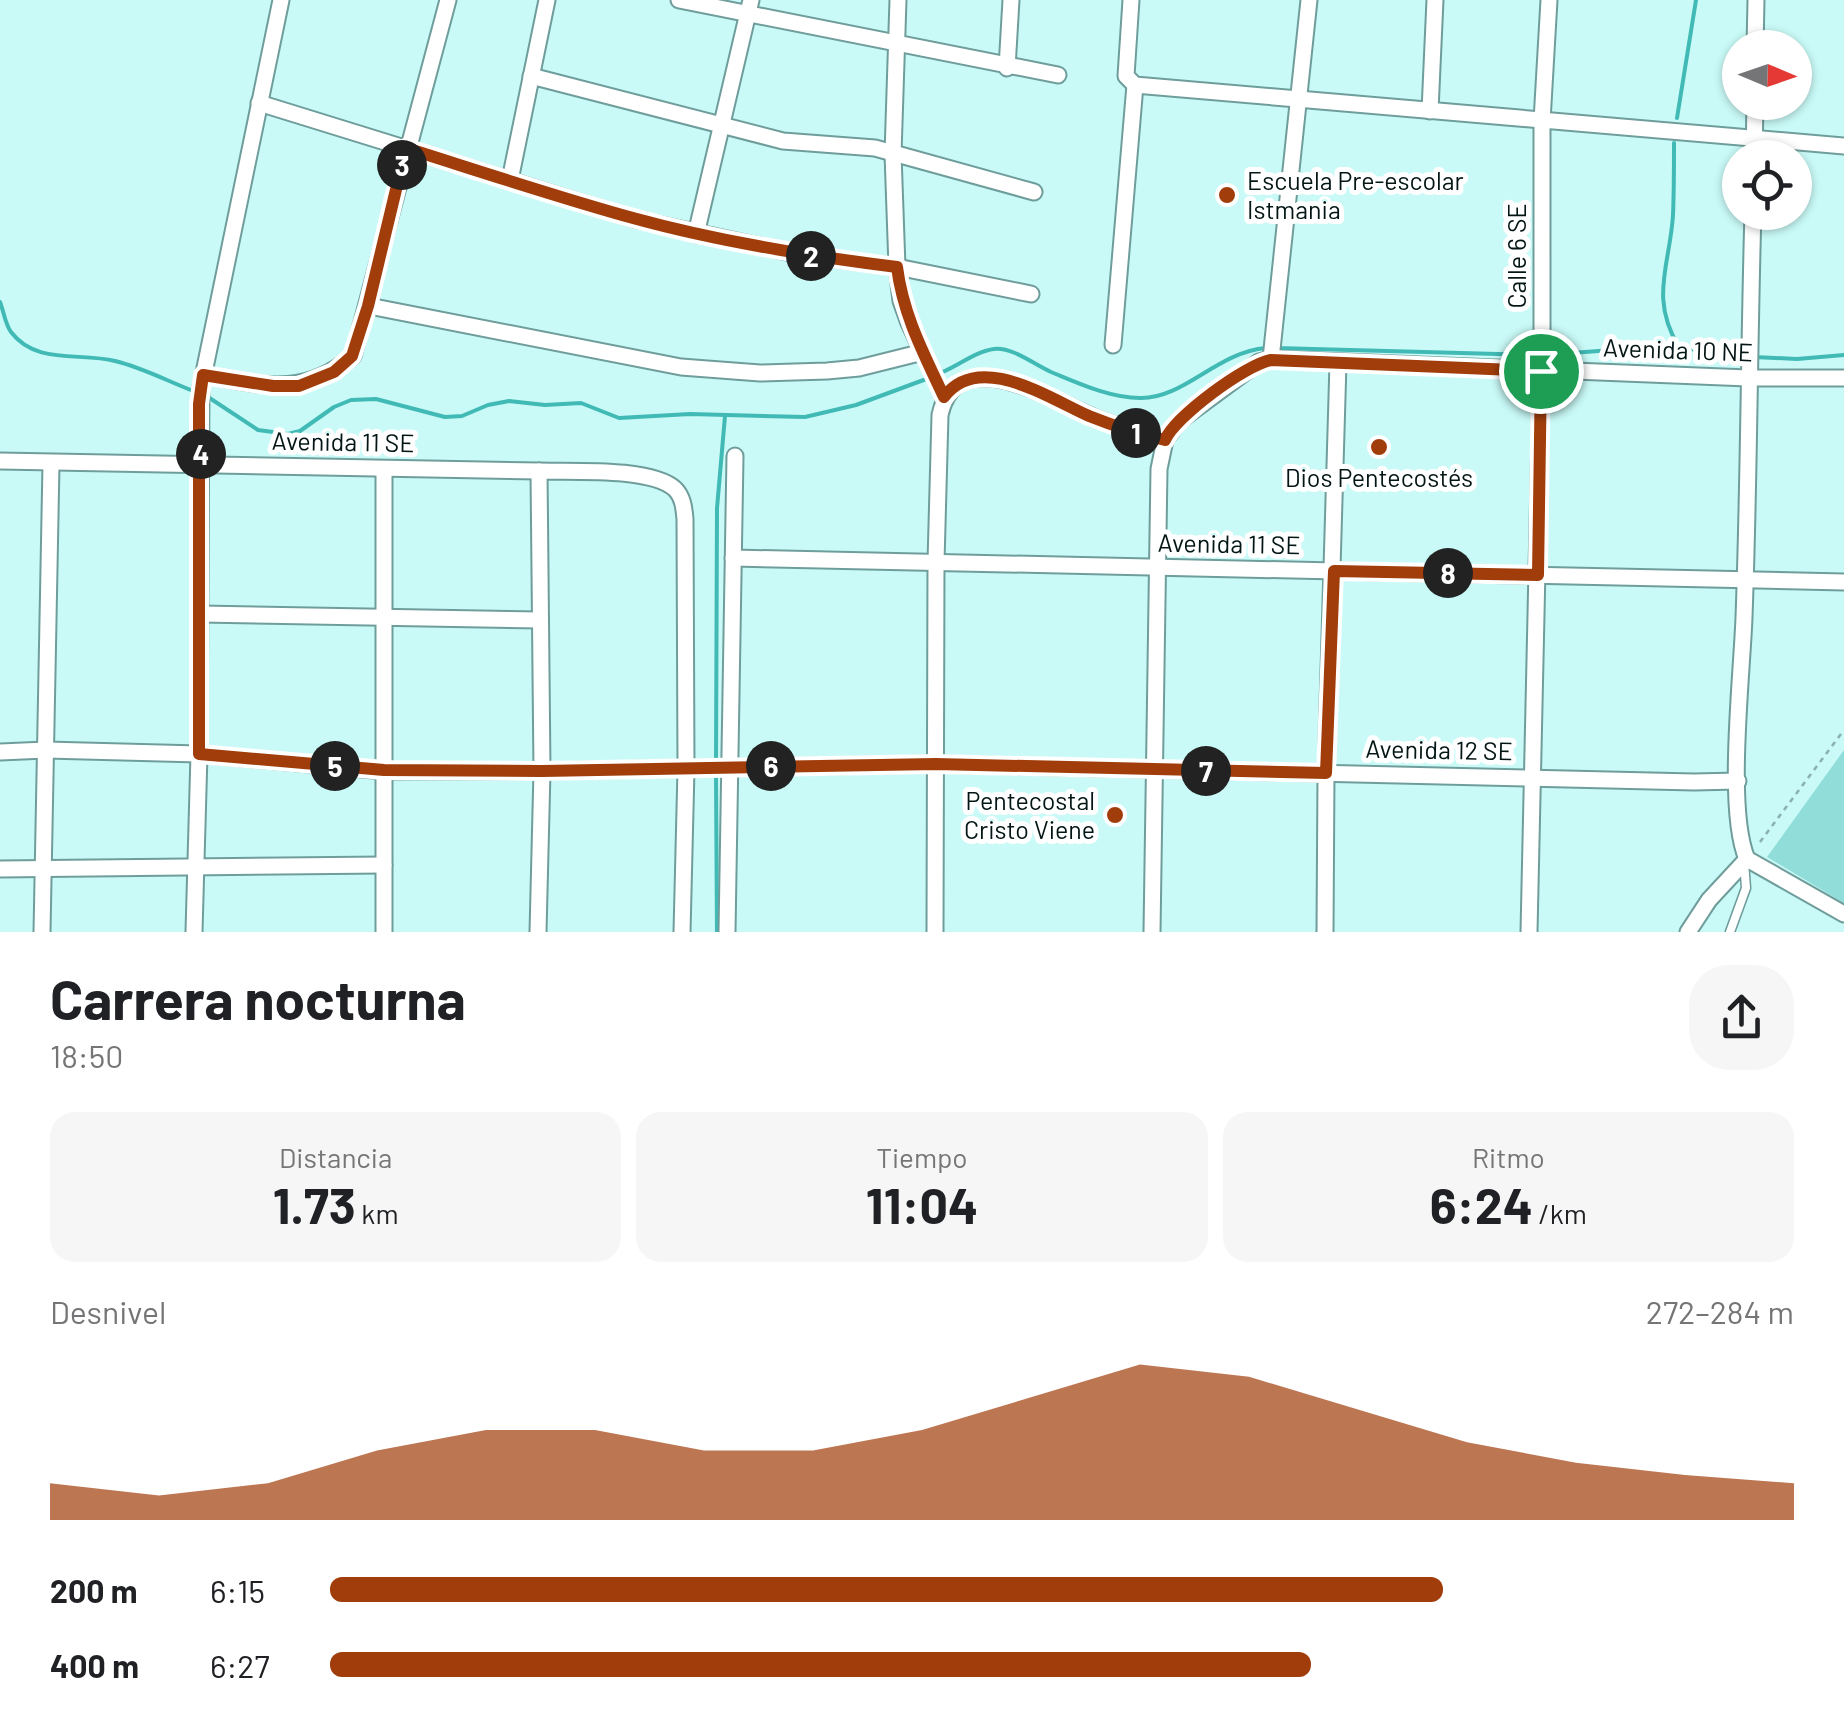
<!DOCTYPE html>
<html lang="es">
<head>
<meta charset="utf-8">
<style>
	:root { --surface:#fff; --page:#f6f6f6; --text:#202124; --muted:#757577; --accent:#a13d0a }
	body { margin:0; font-family:Barlow,sans-serif; background:var(--page); color:var(--text); height:100vh; display:flex; flex-direction:column; font-size:38px; white-space:nowrap }
	* { box-sizing:border-box; margin:0 }
	p { font-size:32px; color:var(--muted) }
	.icon { flex:none; width:55px; height:55px; fill:none; stroke:currentColor; stroke-width:2; stroke-linecap:round; stroke-linejoin:round }
	.map { position:relative; height:932px; overflow:hidden }
	.details { display:flex; flex-direction:column; background:var(--surface); flex:1 }
	.details>* { flex:none }
	.needle { width:65px; rotate:92deg }
	.controls { position:absolute; left:1722px; top:30px; display:grid; gap:20px }
	.controls a { display:grid; place-items:center; width:90px; height:90px; border-radius:50%; background:var(--surface); box-shadow:0 2px 8px #0004; font-size:50px }
	.pin { position:absolute; display:grid; place-items:center; width:85px; height:85px; color:#fff; margin:-42px; border:5px solid #fff; border-radius:50%; box-shadow:0 2px 10px #0007 }
	.km { position:absolute; width:50px; height:50px; margin:-25px; border-radius:50%; background:#222; color:#fff; font-size:28px; line-height:50px; text-align:center }
	.round { display:grid; place-items:center; flex:none; width:105px; height:105px; border-radius:40px; background:var(--page) }
	.headline { display:flex; align-items:center; justify-content:space-between; height:170px; padding:0 50px }
	h1 { font-size:55px; font-weight:700; line-height:75px }
	.figures { display:grid; grid-template-columns:repeat(3,1fr); gap:15px; height:170px; padding:10px 50px }
	.figures div { display:grid; align-content:center; border-radius:25px; background:var(--page); text-align:center }
	.figures b { font-size:50px; font-weight:700 }
	.figures small { font-size:28px; font-weight:400 }
	.figures p { font-size:28px }
	.chart { height:280px; padding:20px 50px }
	.chart p { display:flex; justify-content:space-between }
	.chart svg { width:100%; height:180px; margin-top:10px; fill:var(--accent); opacity:.7 }
	ul { padding:0 50px; list-style:none; font-size:32px }
	li { display:grid; grid-template-columns:160px 120px 1fr; align-items:center; height:75px }
	li i { height:25px; border-radius:12px; background:var(--accent) }
	.map>svg:first-child { display:block }
	.green { fill:#91ddd9 }
	.lines { fill:none; stroke-linecap:round; stroke-linejoin:round }
	.stream { stroke:#41bab6; stroke-width:4 }
	.lane-casing { stroke:#6f9d9b; stroke-width:11 }
	.street-casing { stroke:#6f9d9b; stroke-width:19 }
	.path { stroke:#89b0ad; stroke-width:2.5; stroke-dasharray:5 5; stroke-linecap:butt }
	.lane { stroke:#fff; stroke-width:8 }
	.street { stroke:#fff; stroke-width:15 }
	.route-casing { stroke:#fff; stroke-width:20 }
	.route { stroke:#a13d0a; stroke-width:12 }
	.poi-dot { fill:#a13d0a; stroke:#fff; stroke-width:4 }
	.labels { text-anchor:middle; stroke-width:10; stroke-linejoin:round; paint-order:stroke }
	.poi-label { font-size:25px; fill:#031514; stroke:#fff; text-anchor:start }
	.street-label { font-size:25px; fill:#031514; stroke:#fff }
</style>
</head>
<body>
<div class="map">
<svg width="1844" height="932" viewBox="0 0 1844 932">
	<rect width="100%" height="100%" fill="#c9faf7"/>
	<path class="green" d="M1844,750V903L1767,857Z"/>
	<g class="lines">
		<g class="stream">
			<path d="M1677,118L1696,0"/>
			<path d="M1674,143C1674,167 1674,191 1673,215C1670,265 1649,298 1679,347"/>
			<path d="M0,302C4,312 5,324 11,332C36,365 79,352 115,361C144,368 169,382 196,392"/>
			<path d="M1276,348L1536,355"/>
			<path d="M1545,355L1665,346L1745,356"/>
			<path d="M1754,357L1797,359L1844,355"/>
			<path d="M938,374C955,368 976,351 994,349C1013,347 1035,365 1051,372C1078,383 1110,398 1140,398C1184,399 1217,352 1266,348"/>
			<path d="M205,395L258,430L288,434L300,431L334,407L351,400L376,399L445,417L462,416L488,405L509,401L545,405L581,403L619,418L690,414L805,417L856,405L929,378"/>
			<path d="M716,765L717,508L725,416"/>
			<path d="M716,775L717,932"/>
		</g>
		<defs>
			<path id="lane" d="M1730,932L1746,888L1744,862"/>
			<g id="street">
				<path d="M679,0L1058,75"/>
				<path d="M898,0L893,154L897,267L901,301L909,323L944,397"/>
				<path d="M1131,0L1126,76L1135,85L1844,146"/>
				<path d="M1755,48L1756,0"/>
				<path d="M1007,68L1011,0"/>
				<path d="M531,76L783,141L875,148L1034,192"/>
				<path d="M259,103L634,219L796,254L897,267L1031,294"/>
				<path d="M1430,111L1435,0"/>
				<path d="M1754,158L1755,102"/>
				<path d="M510,180L547,0"/>
				<path d="M696,234L751,0"/>
				<path d="M369,306L681,367L760,373L827,371L859,368L923,352"/>
				<path d="M1113,345L1135,85"/>
				<path d="M1271,359L1309,0"/>
				<path d="M203,375C262,385 303,398 353,356L448,0"/>
				<path d="M0,461L539,471C571,472 651,467 675,489C683,497 684,508 685,519L686,769L682,932"/>
				<path d="M733,558L1844,582"/>
				<path d="M200,614L539,620"/>
				<path d="M0,752L46,750L199,754L384,771H542L936,764L1694,782L1738,781"/>
				<path d="M1747,859C1726,811 1742,675 1744,617C1749,482 1749,347 1753,212"/>
				<path d="M1747,859L1844,914"/>
				<path d="M0,869L384,865"/>
				<path d="M42,932L51,464"/>
				<path d="M194,932L199,754L201,387L281,0"/>
				<path d="M384,932V469"/>
				<path d="M538,932L542,771L539,471"/>
				<path d="M727,932L735,456"/>
				<path d="M935,932L936,562L940,415C956,343 1042,394 1084,413C1110,425 1137,433 1165,440"/>
				<path d="M1152,932L1159,469L1165,440L1179,421L1259,362L1271,359L1748,378H1844"/>
				<path d="M1325,932L1326,773L1338,363"/>
				<path d="M1529,932L1542,342V121L1549,0"/>
				<path d="M1688,932L1709,900L1747,859"/>
			</g>
		</defs>
		<use href="#lane" class="lane-casing"/>
		<use href="#street" class="street-casing"/>
		<path class="path" d="M1760,842L1844,730"/>
		<use href="#lane" class="lane"/>
		<use href="#street" class="street"/>
	</g>
	<g class="lines">
		<defs>
			<path id="route" d="M406,148C482,172 557,197 633,218C720,242 808,256 897,267C903,315 924,354 944,397C979,350 1050,399 1089,416C1114,426 1139,434 1165,440C1176,416 1245,365 1271,360L1541,371L1538,575L1334,571L1326,773L936,764L542,771L384,770L199,754V404L203,375L273,386H299L334,372L352,356L368,306Z"/>
		</defs>
		<use href="#route" class="route-casing"/>
		<use href="#route" class="route"/>
	</g>
	<g class="poi-dot">
		<circle cx="1227" cy="195" r="10"/>
		<circle cx="1379" cy="447" r="10"/>
		<circle cx="1115" cy="815" r="10"/>
	</g>
	<g class="labels">
		<g class="poi-label">
			<text x="1247" y="190">Escuela Pre-escolar<tspan x="1247" dy="29">Istmania</tspan></text>
			<text x="1379" y="487" text-anchor="middle">Dios Pentecostés</text>
			<text x="1095" y="810" text-anchor="end">Pentecostal<tspan x="1095" dy="29">Cristo Viene</tspan></text>
		</g>
		<g class="street-label">
			<text transform="translate(1517 256) rotate(-90)" y="9">Calle 6 SE</text>
			<text transform="translate(1678 350) rotate(2)" y="9">Avenida 10 NE</text>
			<text transform="translate(343 442) rotate(1)" y="9">Avenida 11 SE</text>
			<text transform="translate(1229 544) rotate(1)" y="9">Avenida 11 SE</text>
			<text transform="translate(1439 750) rotate(1)" y="9">Avenida 12 SE</text>
		</g>
	</g>
</svg>
<div class="controls">
<a><svg class="needle" viewBox="-14 -14 28 28"><path d="M0-13l5 13h-10z" fill="#e53935"/><path d="M0 13l5-13h-10z" fill="#757577"/></svg></a>
<a><svg class="icon" aria-label="locate" viewBox="0 0 24 24"><circle cx="12" cy="12" r="6"/><path d="M12 2v4M12 18v4M2 12h4M18 12h4"/></svg></a>
</div>
<div class="pin" style="left:1541px;top:371px;background:#1e9e55"><svg class="icon" aria-label="arrive" viewBox="0 0 24 24"><path d="M6 21V4h12l-3 4 3 4H6"/></svg></div>
<b class="km" style="left:1136px;top:433px">1</b>
<b class="km" style="left:811px;top:256px">2</b>
<b class="km" style="left:402px;top:165px">3</b>
<b class="km" style="left:201px;top:454px">4</b>
<b class="km" style="left:335px;top:766px">5</b>
<b class="km" style="left:771px;top:766px">6</b>
<b class="km" style="left:1206px;top:771px">7</b>
<b class="km" style="left:1448px;top:573px">8</b>
</div>
<section class="details">
<div class="headline"><div><h1>Carrera nocturna</h1><p>18:50</p></div><a class="round"><svg class="icon" aria-label="share" viewBox="0 0 24 24"><path d="M12 15V3M7 8l5-5 5 5M5 13v7h14v-7"/></svg></a></div>
<div class="figures">
<div><p>Distancia</p><b>1.73<small> km</small></b></div>
<div><p>Tiempo</p><b>11:04</b></div>
<div><p>Ritmo</p><b>6:24<small> /km</small></b></div>
</div>
<div class="chart"><p><span>Desnivel</span>272–284 m</p>
<svg viewBox="0 0 160 44" preserveAspectRatio="none"><path d="M0 44V35L10 38L20 35L30 27L40 22L50 22L60 27L70 27L80 22L90 14L100 6L110 9L120 17L130 25L140 30L150 33L160 35V44z"/></svg>
</div>
<ul>
<li><b>200 m</b>6:15<i style="width:76%"></i></li>
<li><b>400 m</b>6:27<i style="width:67%"></i></li>
</ul>
</section>
</body>
</html>
